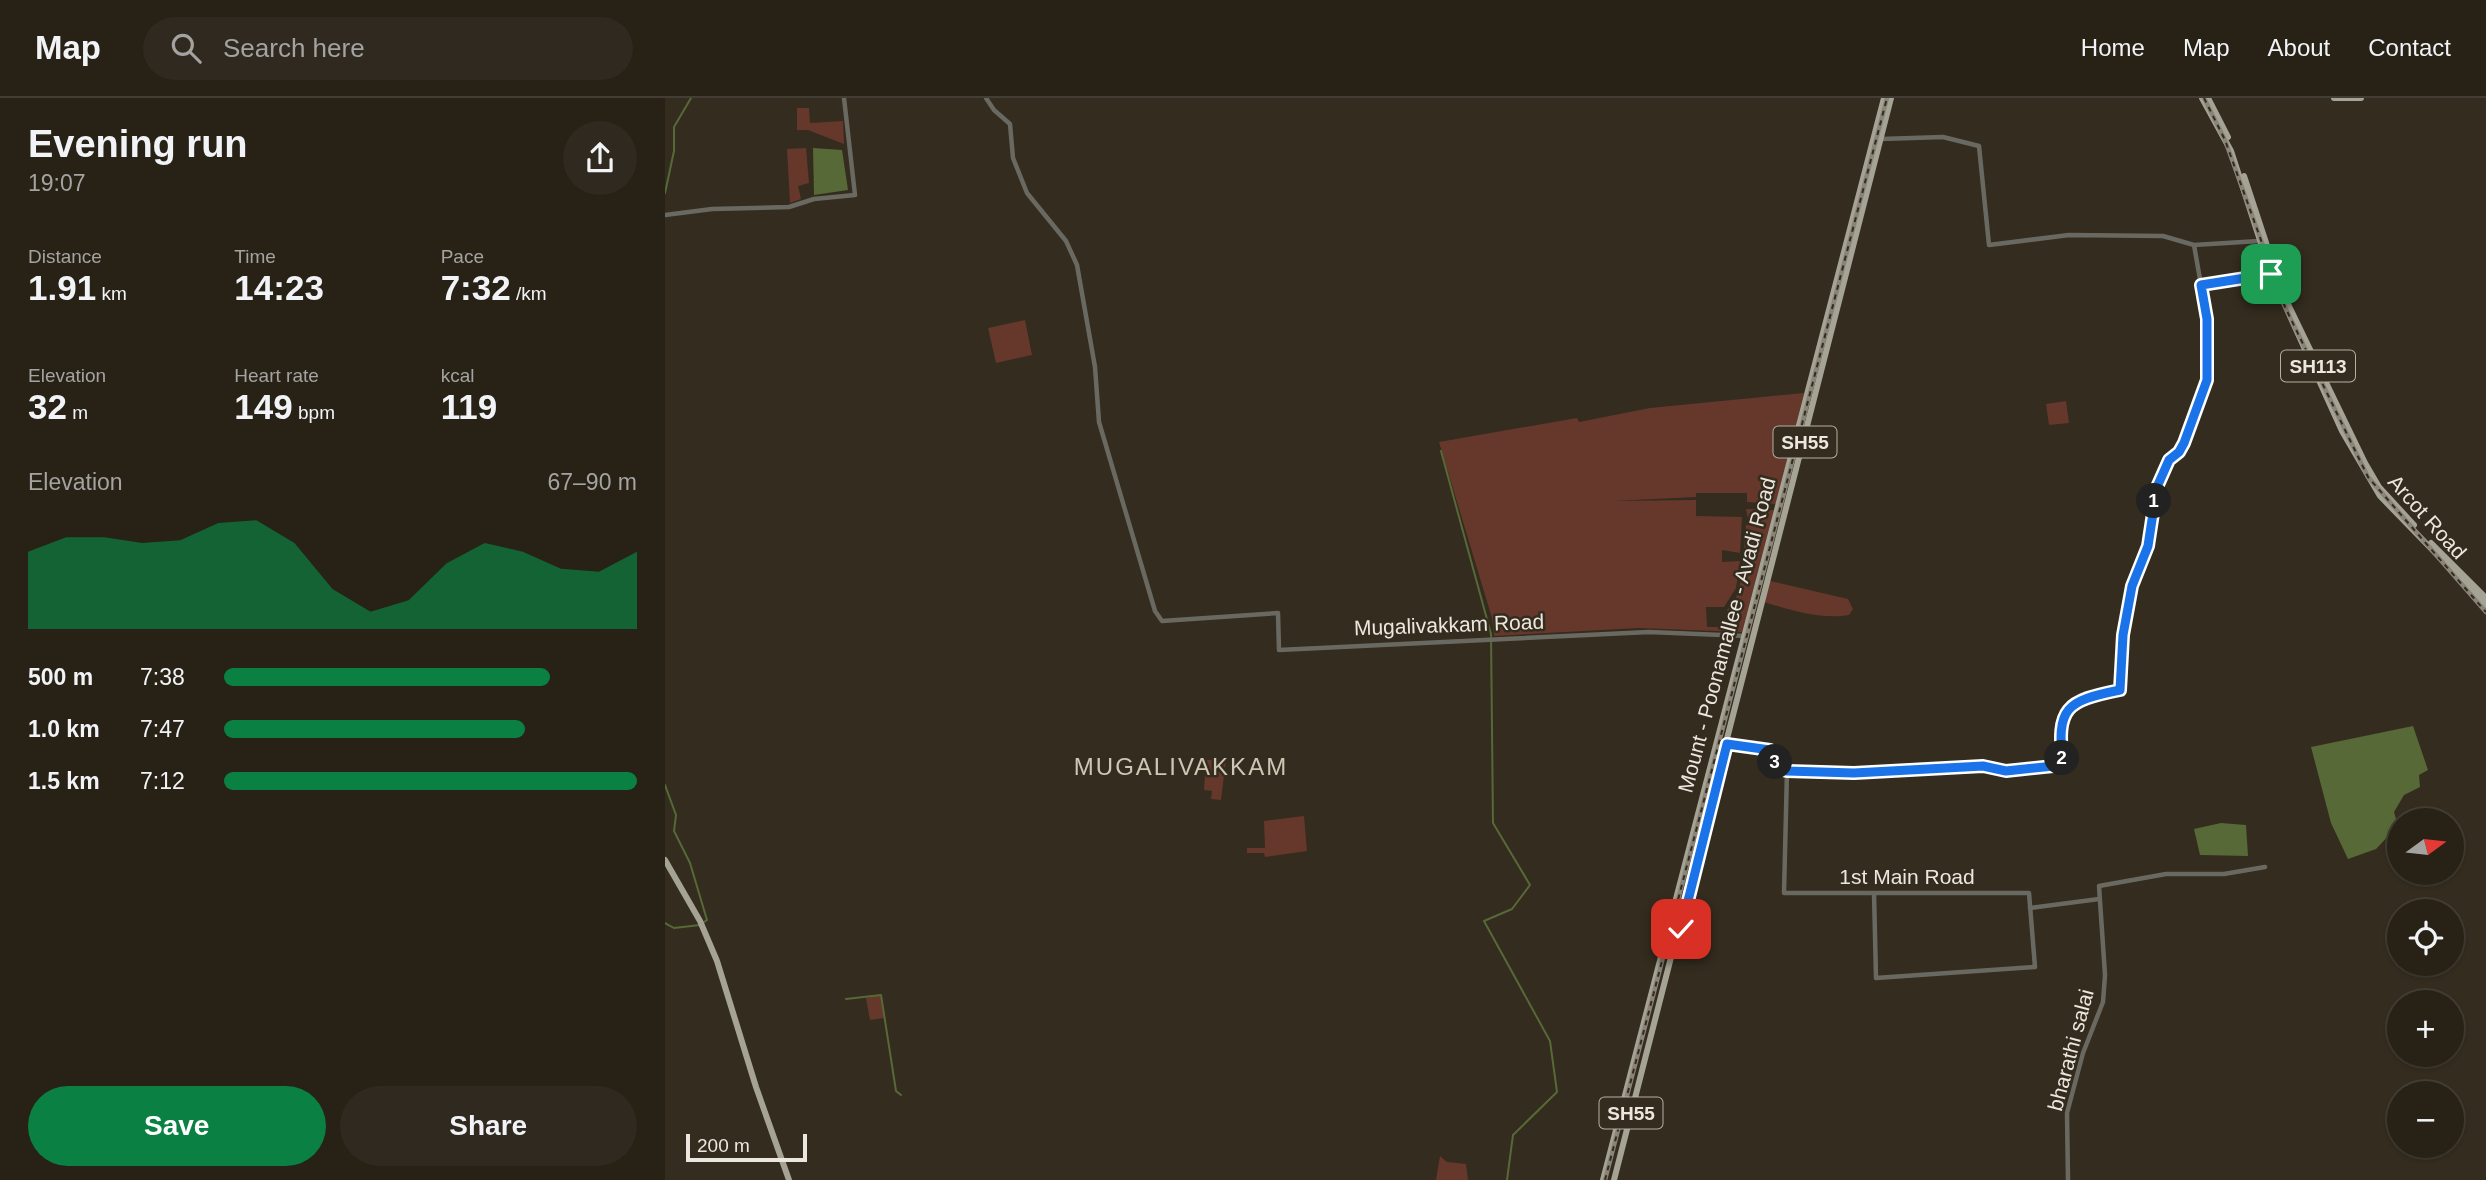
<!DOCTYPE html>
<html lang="en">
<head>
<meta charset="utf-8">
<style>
	:root { --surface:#272116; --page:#2f291f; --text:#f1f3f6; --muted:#a4a3a1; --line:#433e35; --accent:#0b8043 }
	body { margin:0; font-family:Arial,sans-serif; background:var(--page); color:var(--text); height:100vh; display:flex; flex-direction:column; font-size:26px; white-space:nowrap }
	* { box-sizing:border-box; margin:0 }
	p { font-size:23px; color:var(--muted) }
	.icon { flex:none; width:38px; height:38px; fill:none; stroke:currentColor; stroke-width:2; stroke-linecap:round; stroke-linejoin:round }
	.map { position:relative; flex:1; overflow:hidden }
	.panel { display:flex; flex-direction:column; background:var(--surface); width:665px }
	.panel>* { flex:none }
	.needle { width:46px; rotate:75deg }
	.fabs { position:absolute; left:1722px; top:710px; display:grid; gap:14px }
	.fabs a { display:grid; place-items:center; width:77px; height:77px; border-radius:50%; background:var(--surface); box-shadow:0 2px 5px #0004,0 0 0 2px var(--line); font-size:35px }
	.scale { position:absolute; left:21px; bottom:18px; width:121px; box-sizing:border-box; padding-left:7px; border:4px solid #ece7de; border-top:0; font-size:19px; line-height:24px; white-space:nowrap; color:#ece7de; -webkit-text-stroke:5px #342c1e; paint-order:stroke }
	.pin { position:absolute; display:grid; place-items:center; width:60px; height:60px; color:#fff; margin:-30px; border-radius:14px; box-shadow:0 4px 10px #0006 }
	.km { position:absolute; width:35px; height:35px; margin:-18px; border-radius:50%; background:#222; color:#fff; font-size:19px; line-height:35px; text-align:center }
	.round { display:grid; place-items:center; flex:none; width:74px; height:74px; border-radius:37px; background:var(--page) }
	.summary { display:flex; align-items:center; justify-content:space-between; height:119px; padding:0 28px }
	h1 { font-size:38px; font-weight:800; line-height:52px }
	.metrics { display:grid; grid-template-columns:repeat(3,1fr); gap:10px; height:119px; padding:7px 28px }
	.metrics div { display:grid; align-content:center }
	.metrics b { font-size:35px; font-weight:800 }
	.metrics small { font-size:19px; font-weight:400 }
	.metrics p { font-size:19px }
	.chart { height:196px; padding:14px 28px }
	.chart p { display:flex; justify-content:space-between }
	.chart svg { width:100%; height:126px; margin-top:7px; fill:var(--accent); opacity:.7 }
	.button { display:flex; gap:14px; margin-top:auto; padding:14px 28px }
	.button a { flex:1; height:80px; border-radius:42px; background:var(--accent); color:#fff; font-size:28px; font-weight:800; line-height:80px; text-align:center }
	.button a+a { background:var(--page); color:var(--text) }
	ul { padding:0 28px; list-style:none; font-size:23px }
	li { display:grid; grid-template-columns:112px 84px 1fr; align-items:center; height:52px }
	li i { height:18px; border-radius:9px; background:var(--accent) }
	header { display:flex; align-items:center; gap:42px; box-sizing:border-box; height:98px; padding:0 35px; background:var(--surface); border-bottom:2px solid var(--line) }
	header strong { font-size:33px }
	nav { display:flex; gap:38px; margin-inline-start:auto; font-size:24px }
	.search { width:490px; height:63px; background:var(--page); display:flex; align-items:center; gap:18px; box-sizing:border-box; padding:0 24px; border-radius:38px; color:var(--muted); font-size:26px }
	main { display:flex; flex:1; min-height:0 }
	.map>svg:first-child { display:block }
	.green { fill:#65382b }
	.water { fill:#566937 }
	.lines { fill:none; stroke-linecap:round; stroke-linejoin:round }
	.stream { stroke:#566937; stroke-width:2 }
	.minor { stroke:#6a6961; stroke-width:4.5 }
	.major { stroke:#a5a494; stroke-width:6 }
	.rail-casing { stroke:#8a8478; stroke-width:4.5 }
	.rail { stroke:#342c1e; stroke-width:2; stroke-dasharray:5; stroke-linecap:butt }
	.route-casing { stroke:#fff; stroke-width:14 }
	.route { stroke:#1a73e8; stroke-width:9 }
	.labels { text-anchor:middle; stroke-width:5; stroke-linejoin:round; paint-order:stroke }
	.shield { fill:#342c1e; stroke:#b5afa4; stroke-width:2 }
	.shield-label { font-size:19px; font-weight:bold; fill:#ece7de }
	.street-label { font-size:21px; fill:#ece7de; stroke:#342c1e }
	.quarter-label { font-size:24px; letter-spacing:2px; fill:#cfc5b4; stroke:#342c1e }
</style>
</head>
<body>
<header>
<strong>Map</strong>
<div class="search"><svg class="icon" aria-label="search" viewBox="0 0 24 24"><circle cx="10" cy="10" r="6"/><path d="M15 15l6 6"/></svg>Search here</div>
<nav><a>Home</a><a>Map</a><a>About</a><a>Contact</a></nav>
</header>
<main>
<section class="panel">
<div class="summary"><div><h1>Evening run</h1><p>19:07</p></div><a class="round"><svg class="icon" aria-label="share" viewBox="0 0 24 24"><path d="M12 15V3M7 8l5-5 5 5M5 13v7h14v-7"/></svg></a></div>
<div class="metrics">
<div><p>Distance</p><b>1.91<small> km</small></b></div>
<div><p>Time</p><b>14:23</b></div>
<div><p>Pace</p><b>7:32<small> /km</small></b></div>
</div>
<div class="metrics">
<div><p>Elevation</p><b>32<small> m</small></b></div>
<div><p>Heart rate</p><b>149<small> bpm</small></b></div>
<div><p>kcal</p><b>119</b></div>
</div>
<div class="chart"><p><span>Elevation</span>67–90 m</p>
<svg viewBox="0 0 160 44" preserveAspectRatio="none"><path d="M0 44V17L10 12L20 12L30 14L40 13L50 7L60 6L70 14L80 30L90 38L100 34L110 21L120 14L130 17L140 23L150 24L160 17V44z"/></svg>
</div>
<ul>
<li><b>500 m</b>7:38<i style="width:79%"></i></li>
<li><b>1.0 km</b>7:47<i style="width:73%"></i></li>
<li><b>1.5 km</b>7:12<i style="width:100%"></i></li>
</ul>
<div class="button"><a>Save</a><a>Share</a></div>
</section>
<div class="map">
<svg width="1821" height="1082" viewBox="0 0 1821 1082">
	<rect width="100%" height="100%" fill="#342c1e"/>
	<g class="green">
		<path d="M132,10H144L145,25L178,23L179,46L143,32H132Z"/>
		<path d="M141,50L144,85L133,88L136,101L125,105L122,51Z"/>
		<path d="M360,222L367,257L331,265L323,230Z"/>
		<path d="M1139,295L1111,406L1082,404V395H1031V399L948,403L1031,402V418L1077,419L1075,455L1057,452V464L1075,463L1071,490L1059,509H1041L1042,529H1061L1062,512L1071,500L1077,479L1081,427L1084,426L1081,411L1109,412L1077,534L973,530L829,538L827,520L774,344L912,320L914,324L985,310Z"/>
		<path d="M1401,303L1404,325L1384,327L1381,306Z"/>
		<path d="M1105,483L1183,501L1188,511L1184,517C1157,522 1125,512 1099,504Z"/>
		<path d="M541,662H561L556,702L546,701L547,693L539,692Z"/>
		<path d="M639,718L642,753L600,759L599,755H582V750H600L599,723Z"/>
		<path d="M216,897L219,920L205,922L201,900Z"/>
		<path d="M775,1058L782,1064L801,1066L803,1082H771Z"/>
	</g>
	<g class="water">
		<path d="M148,50L177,52L183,92L149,97Z"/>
		<path d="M1748,628L1763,672L1754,677L1755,689L1739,697L1729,714L1733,728L1711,751L1683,761L1666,725L1646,649Z"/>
		<path d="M1556,725L1581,727L1583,758L1535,757L1529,731Z"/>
	</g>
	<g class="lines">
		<g class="stream">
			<path d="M0,95L9,53V29L26,0"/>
			<path d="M776,353L826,536L828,725L865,787L847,811L819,823L885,943L892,994L848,1037L842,1082"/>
			<path d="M0,687L11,717L9,733L25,765L42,822L39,824"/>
			<path d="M0,825L9,830L35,827"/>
			<path d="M181,901L216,897L231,993L236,997"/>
		</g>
		<g class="minor">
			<path d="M321,0L329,12L345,26L348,60L362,95L401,143L412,167L430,269L434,324L490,513L497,523L613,515L614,552L984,534L1081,538"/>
			<path d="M1216,41L1278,39L1314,48L1324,147L1404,137L1498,138L1529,147L1594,143"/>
			<path d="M0,117L47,111L124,109L149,101L190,97L179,0"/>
			<path d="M1536,187L1606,176"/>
			<path d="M1062,646L1105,652L1112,671L1122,673L1189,675L1318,668L1341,673L1398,668C1391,608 1400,603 1455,592L1458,537L1467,488L1483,448L1492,389L1504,362L1514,354L1519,345L1542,282L1543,267L1542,221L1529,147"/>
			<path d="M1122,673L1119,795H1364L1370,869L1211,880L1209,795"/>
			<path d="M1365,810L1434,801"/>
			<path d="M1403,1082L1402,1015L1418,955L1438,904L1440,877L1434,788L1501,776H1559L1600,769"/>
		</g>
		<g class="major">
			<path d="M1537,0L1566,53L1606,176L1677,333L1715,398L1821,507"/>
			<path d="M1543,0L1563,39"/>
			<path d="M1669,0H1696"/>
			<path d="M1579,78L1614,184"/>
			<path d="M1622,204L1700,365L1714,389L1749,427"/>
			<path d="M1766,445L1821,500"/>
			<path d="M0,762L35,823L52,863L91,989L124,1082"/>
			<path d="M938,1082L1219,0"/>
			<path d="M949,1082L1226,0"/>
		</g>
		<defs>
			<g id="rail">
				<path d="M1539,0L1560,42L1620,209L1703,379L1821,514"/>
				<path d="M940,1082L1222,0"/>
			</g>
		</defs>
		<use href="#rail" class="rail-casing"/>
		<use href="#rail" class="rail"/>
	</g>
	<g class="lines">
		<defs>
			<path id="route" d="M1016,831L1062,646L1105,652L1112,671L1122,673L1189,675L1318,668L1341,673L1398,667C1391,609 1401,603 1455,592L1458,537L1467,488L1483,448L1492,389L1504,362L1514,354L1519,345L1542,282V221L1536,187L1606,176"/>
		</defs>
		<use href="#route" class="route-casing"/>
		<use href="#route" class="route"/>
	</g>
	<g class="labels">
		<g class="shield">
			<rect x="1616" y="252.5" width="74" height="31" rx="5"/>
			<rect x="1108.5" y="328.5" width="63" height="31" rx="5"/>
			<rect x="934.5" y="999.5" width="63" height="31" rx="5"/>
		</g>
		<g class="shield-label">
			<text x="1653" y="275">SH113</text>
			<text x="1140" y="351">SH55</text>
			<text x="966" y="1022">SH55</text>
		</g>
		<g class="street-label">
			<text transform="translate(1762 419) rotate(48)" y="7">Arcot Road</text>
			<text transform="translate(784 527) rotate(-2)" y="7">Mugalivakkam Road</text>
			<text transform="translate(1062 537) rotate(-75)" y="7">Mount - Poonamallee - Avadi Road</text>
			<text x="1242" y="786">1st Main Road</text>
			<text transform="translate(1406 952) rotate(-75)" y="7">bharathi salai</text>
		</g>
		<g class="quarter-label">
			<text x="516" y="677">MUGALIVAKKAM</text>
		</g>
	</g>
</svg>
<div class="fabs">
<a><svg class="needle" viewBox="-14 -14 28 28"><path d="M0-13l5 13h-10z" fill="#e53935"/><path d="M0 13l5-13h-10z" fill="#a4a3a1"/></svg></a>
<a><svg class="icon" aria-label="locate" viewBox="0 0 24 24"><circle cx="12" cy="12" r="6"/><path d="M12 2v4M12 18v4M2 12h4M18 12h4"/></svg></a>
<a>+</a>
<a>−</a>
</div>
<div class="scale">200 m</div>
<div class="pin" style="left:1606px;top:176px;background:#1e9e55"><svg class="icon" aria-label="arrive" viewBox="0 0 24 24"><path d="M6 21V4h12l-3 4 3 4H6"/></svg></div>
<div class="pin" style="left:1016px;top:831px;background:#d93025"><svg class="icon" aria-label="check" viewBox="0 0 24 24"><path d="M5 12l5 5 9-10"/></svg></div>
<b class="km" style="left:1489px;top:403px">1</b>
<b class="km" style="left:1397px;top:660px">2</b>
<b class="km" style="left:1110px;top:664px">3</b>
</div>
</main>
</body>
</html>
